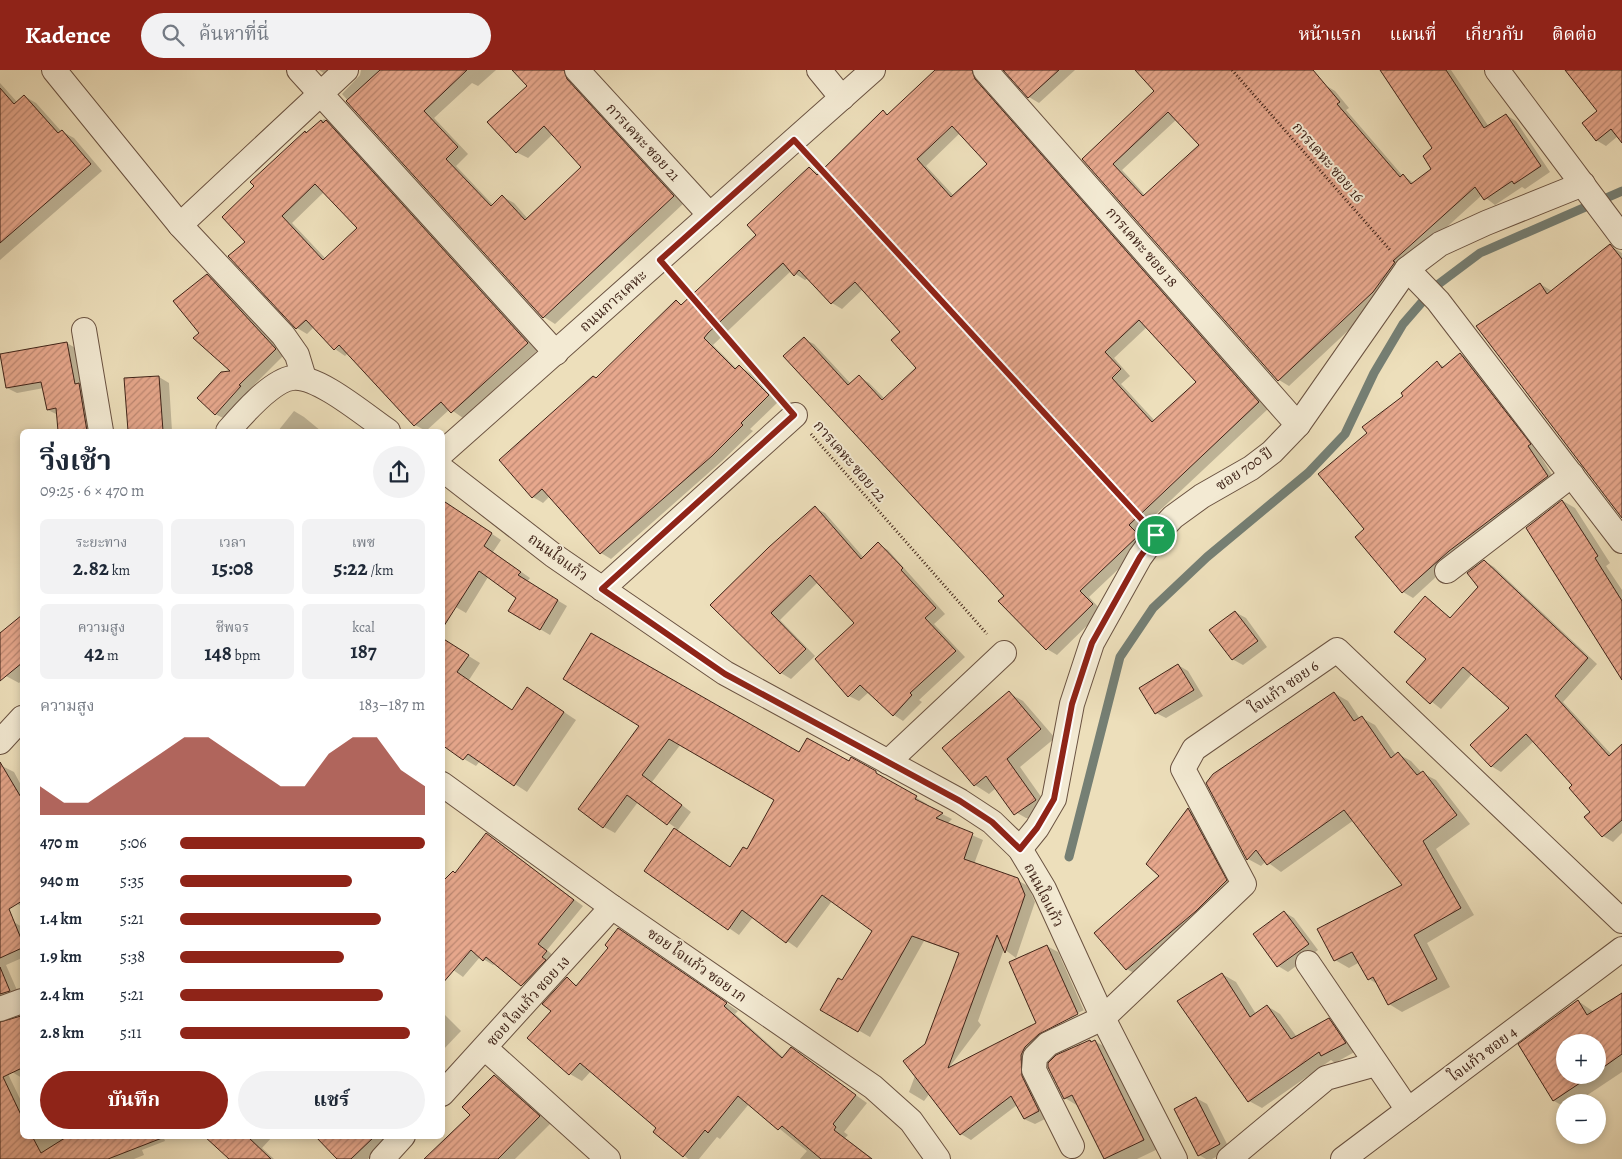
<!DOCTYPE html>
<html lang="th">
<head>
<meta charset="utf-8">
<style>
	:root { --surface:#fff; --page:#f2f2f3; --text:#1f2937; --muted:#747a83; --accent:#8f2418 }
	body { margin:0; font-family:Alegreya,"Noto Serif Thai",serif; background:var(--page); color:var(--text); height:100vh; display:flex; flex-direction:column; font-size:19px; white-space:nowrap }
	* { box-sizing:border-box; margin:0 }
	p { font-size:16px; color:var(--muted) }
	.icon { flex:none; width:28px; height:28px; fill:none; stroke:currentColor; stroke-width:2; stroke-linecap:round; stroke-linejoin:round }
	.map { position:relative; flex:1; overflow:hidden }
	.drawer { position:absolute; left:20px; top:359px; width:425px; height:710px; display:flex; flex-direction:column; background:var(--surface); border-radius:8px; box-shadow:0 2px 8px #0003 }
	.drawer>* { flex:none }
	.controls { position:absolute; left:1556px; top:964px; display:grid; gap:10px }
	.controls a { display:grid; place-items:center; width:50px; height:50px; border-radius:50%; background:var(--surface); box-shadow:0 2px 8px #0003; font-size:25px }
	.pin { position:absolute; display:grid; place-items:center; width:42px; height:42px; color:#fff; margin:-21px; border:2px solid #fff; border-radius:50%; box-shadow:0 1px 5px #0007 }
	.round { display:grid; place-items:center; flex:none; width:52px; height:52px; border-radius:26px; background:var(--page) }
	.head { display:flex; align-items:center; justify-content:space-between; height:85px; padding:0 20px }
	h1 { font-size:28px; font-weight:700; line-height:38px }
	.stats { display:grid; grid-template-columns:repeat(3,1fr); gap:8px; height:85px; padding:5px 20px }
	.stats div { display:grid; align-content:center; border-radius:8px; background:var(--page); text-align:center }
	.stats b { font-size:21px; font-weight:700 }
	.stats small { font-size:14px; font-weight:400 }
	.stats p { font-size:14px }
	.chart { height:140px; padding:10px 20px }
	.chart p { display:flex; justify-content:space-between }
	.chart svg { width:100%; height:90px; margin-top:5px; fill:var(--accent); opacity:.7 }
	.button { display:flex; gap:10px; margin-top:auto; padding:10px 20px }
	.button a { flex:1; height:58px; border-radius:30px; background:var(--accent); color:#fff; font-size:20px; font-weight:700; line-height:58px; text-align:center }
	.button a+a { background:var(--page); color:var(--text) }
	ul { padding:0 20px; list-style:none; font-size:16px }
	li { display:grid; grid-template-columns:80px 60px 1fr; align-items:center; height:38px }
	li i { height:12px; border-radius:6px; background:var(--accent) }
	header { display:flex; align-items:center; gap:30px; box-sizing:border-box; height:70px; padding:0 25px; background:var(--accent); color:#fff }
	header strong { font-size:24px }
	nav { display:flex; gap:28px; margin-inline-start:auto; font-size:18px }
	.search { width:350px; height:45px; background:var(--page); display:flex; align-items:center; gap:12px; box-sizing:border-box; padding:0 18px; border-radius:28px; color:var(--muted); font-size:19px }
	.map>svg:first-child { display:block }
	.shadow { fill:#0003; fill-rule:evenodd }
	.lines { fill:none; stroke-linecap:round; stroke-linejoin:round }
	.stream { stroke:#757f74; stroke-width:9 }
	.building { fill:url(#building-hatch); stroke:#3f2318; fill-rule:evenodd }
	.minor-casing { stroke:#6a5241; stroke-width:26 }
	.path { stroke:#3f2318; stroke-width:3; stroke-dasharray:1 2.5; stroke-linecap:butt }
	.minor { stroke:#f3ead3; stroke-width:24 }
	.route-casing { stroke:#fff; stroke-width:10 }
	.route { stroke:#8f2418; stroke-width:6 }
	.labels { text-anchor:middle; stroke-width:4; stroke-linejoin:round; paint-order:stroke }
	.street-label { font-size:15px; fill:#3f2318; stroke:#f3ead3 }
</style>
</head>
<body>
<header>
<strong>Kadence</strong>
<div class="search"><svg class="icon" aria-label="search" viewBox="0 0 24 24"><circle cx="10" cy="10" r="6"/><path d="M15 15l6 6"/></svg>ค้นหาที่นี่</div>
<nav><a>หน้าแรก</a><a>แผนที่</a><a>เกี่ยวกับ</a><a>ติดต่อ</a></nav>
</header>
<div class="map">
<svg width="1622" height="1089" viewBox="0 0 1622 1089">
	<defs>
		<pattern id="building-hatch" width="6" height="6" patternUnits="userSpaceOnUse" patternTransform="scale(1.25)"><rect width="6" height="6" fill="#e7a88d"/><path d="M-1 1l2-2M0 6l6-6M5 7l2-2" fill="none" stroke="#bd8872"/></pattern>
	</defs>
	<rect width="100%" height="100%" fill="#eddfbb"/>
	<filter id="stains"><feTurbulence type="fractalNoise" baseFrequency=".004" numOctaves="4"/><feColorMatrix values="0 0 0 0 .2 0 0 0 0 .09 0 0 0 0 .02 0 0 0 .5 -.17"/></filter>
	<radialGradient id="worn" r=".72"><stop offset=".6" stop-color="#630" stop-opacity="0"/><stop offset="1" stop-color="#630" stop-opacity=".3"/></radialGradient>
	<g class="shadow">
		<path d="M319,0H345L334,10Z"/>
		<path d="M361,0H496L478,16L472,13L434,48L468,84L456,96L493,135L503,127L514,133L528,149L583,97L553,64L528,88L516,82L528,16L514,0H569L684,133L555,254L544,247L342,24L360,5Z"/>
		<path d="M937,0H984L1269,338L1138,461L1148,471L1089,527L1102,541L1057,585L1047,579L804,269L814,274L851,314L859,307L869,313L885,329L918,298L902,262L863,219L842,239L832,233L808,208L805,210L791,201L713,275L737,299L740,297L750,303L778,332L750,359L753,361L722,391L611,489L601,483L550,426L543,433L533,427L597,309L676,232L683,235L758,165L809,98L819,104L883,42L888,45ZM960,63L988,94L954,126L926,96ZM1147,257L1197,312L1155,351L1121,314L1130,306L1114,288Z"/>
		<path d="M1005,0H1075L1039,33L1029,27Z"/>
		<path d="M1137,0H1300L1335,21L1349,38L1346,40L1402,105L1414,113L1432,99L1434,78L1418,0H1451L1489,57L1506,45L1516,51L1550,102L1525,119L1522,117L1495,135L1482,125L1403,197L1383,228L1289,316L1279,310L1083,89L1156,21ZM1177,49L1201,76L1145,125L1122,100Z"/>
		<path d="M1566,0H1622V72L1618,66L1606,76L1596,70L1599,41Z"/>
		<path d="M0,13L17,32L24,26L36,33L61,61L74,68L102,101L0,190Z"/>
		<path d="M324,49L335,55L538,280L463,348L450,339L426,361L415,355L348,283L345,286L335,279L314,257L307,264L297,258L247,172L307,64ZM324,122L359,158L326,189L292,153Z"/>
		<path d="M1610,176L1622,183V447L1540,214L1552,221Z"/>
		<path d="M207,205L216,211L284,285L248,321L249,322L225,349L215,344L233,302L200,263Z"/>
		<path d="M67,273L77,279L95,361H59L58,345L48,340L44,318L17,323L7,318Z"/>
		<path d="M1460,284L1471,290L1540,381L1538,382L1557,413L1459,486L1413,528L1403,522L1366,459L1368,364L1437,293L1445,297Z"/>
		<path d="M159,307L169,313L172,361H129L125,309Z"/>
		<path d="M294,341L304,347L321,361H278Z"/>
		<path d="M442,430L501,470L493,482L530,508L527,512L567,536L550,565L510,541L517,528L488,507L466,543L442,529Z"/>
		<path d="M1563,431L1575,438L1610,493L1606,496L1622,520V601Z"/>
		<path d="M815,438L825,443L864,488L878,474L888,480L945,544L934,554L965,587L919,630L922,632L903,651L894,645L869,622L859,631L849,626L855,553L818,512L780,550L815,586L791,609L781,603L712,535Z"/>
		<path d="M1484,491L1494,497L1597,594L1563,632L1612,685L1622,690V763L1613,772L1603,766L1586,748L1592,742L1574,715L1534,671L1501,702L1491,696L1511,638L1472,604L1441,639L1407,612L1428,589L1425,528L1451,548L1480,517Z"/>
		<path d="M1235,542L1246,548L1267,577L1243,595L1232,589Z"/>
		<path d="M22,548V610L19,613L6,606L0,598V561L2,564Z"/>
		<path d="M446,572L480,593L469,610L513,641L540,626L576,650L527,722L480,691L476,696L464,689Z"/>
		<path d="M1178,595L1188,601L1203,626L1166,648L1156,643Z"/>
		<path d="M1009,623L1023,631L1055,668L1020,697L1049,738L1035,748H1026L1012,740L996,718L989,724L975,715Z"/>
		<path d="M1334,623L1348,631L1360,649L1362,648L1375,655L1396,685L1398,684L1411,691L1422,703L1436,710L1470,754L1436,779L1474,845L1427,873L1450,917L1402,942L1389,934L1379,915L1369,909L1360,892L1349,898L1335,890L1404,815L1354,750L1281,802L1266,791L1261,796L1248,789Z"/>
		<path d="M641,655L850,693L852,689L927,734L926,736L952,749L947,754L983,770L974,794L1017,810L1028,816L1035,832L1016,888L1004,879L978,951L981,955L924,1031L909,1022L960,884L924,871L870,967L822,939L843,912L873,860L832,831L797,878L753,847L739,865L646,801L676,758L638,732L615,763L604,757ZM681,674L776,729L747,780L731,798L677,761L691,742L652,712Z"/>
		<path d="M0,695L14,702L22,717V837L18,834L0,805Z"/>
		<path d="M1188,740L1203,748L1241,820L1142,908L1127,899L1161,806Z"/>
		<path d="M487,765L583,836L547,880L556,888L532,921L496,893L493,895L480,887L463,907L442,892V809L445,811L455,804Z"/>
		<path d="M1284,842L1294,848L1318,880L1288,902L1278,896L1255,864Z"/>
		<path d="M14,852L22,857V888L6,895L20,927L0,935V858Z"/>
		<path d="M619,860L735,939L738,941L735,944L784,988L791,979L867,1033L844,1062L848,1065L845,1068L873,1089H800L807,1081L749,1034L720,1069L717,1067L699,1089H688L657,1058L591,1001L582,1011L570,1004L552,941L567,909L578,916L610,878Z"/>
		<path d="M1047,876L1058,882L1088,950L1035,983L1049,1047L1035,1054L1024,1049L1017,1035L971,1070L961,1064L1038,954ZM1084,940L1085,943L1046,962V959Z"/>
		<path d="M1222,904L1236,912L1256,944L1267,936L1280,944L1297,967L1329,950L1342,957L1358,980L1335,993L1331,990L1262,1038L1249,1031Z"/>
		<path d="M1622,925V1002L1577,1032H1565V1037L1554,1031L1520,975L1578,931L1594,942ZM1565,972H1598V1005H1565Z"/>
		<path d="M442,942L461,961L442,981Z"/>
		<path d="M22,946V1008L12,1002L0,977V953Z"/>
		<path d="M1090,971H1095L1110,980L1158,1079L1137,1089H1104L1078,1036L1065,1028Z"/>
		<path d="M0,999L8,1004L22,1033V1066H163L165,1071L142,1080L144,1085L134,1089H0Z"/>
		<path d="M494,1006L506,1013L551,1053L515,1089H426L471,1045Z"/>
		<path d="M1196,1028L1207,1034L1230,1080L1212,1089H1206L1199,1085Z"/>
		<path d="M215,1066H273L262,1078L274,1089H227L228,1087Z"/>
		<path d="M317,1066H391L368,1089H339Z"/>
	</g>
	<g class="lines">
		<path class="stream" d="M1069,787L1120,587L1153,538L1207,487L1308,403L1345,364L1374,303L1403,254L1436,216L1480,183L1622,121"/>
	</g>
	<g class="building">
		<path d="M380,0H467L424,41L458,77L446,89L491,136L502,125L525,150L581,97L544,56L516,83L487,52L527,16L512,0H564L567,9L674,126L543,248L346,31Z"/>
		<path d="M935,0H972L975,9L1259,332L1129,455L1139,465L1080,521L1093,534L1046,580L998,531L1004,526L985,505L783,286L804,267L848,315L859,305L882,330L916,298L891,270L900,262L855,212L831,234L799,200L794,206L783,193L708,263L704,268L735,299L739,295L769,325L741,353L743,355L712,386L600,484L542,419L532,428L499,390L593,306L596,308L676,230L681,235L756,165L747,155L809,97L817,105L883,40L887,45ZM952,56L987,94L951,127L917,89ZM1139,250L1196,312L1152,352L1112,308L1121,299L1105,282Z"/>
		<path d="M1003,0H1059L1028,28Z"/>
		<path d="M1135,0H1313L1340,32L1337,34L1400,107L1403,104L1411,114L1431,99L1423,86L1432,78L1380,0H1446L1484,58L1506,44L1541,96L1514,114L1512,111L1484,130L1475,117L1393,191L1395,192L1373,222L1278,311L1082,89L1154,21ZM1168,42L1199,75L1143,126L1113,94Z"/>
		<path d="M1565,0H1622V73L1611,59L1596,71L1582,53L1597,41Z"/>
		<path d="M0,18L14,34L24,25L58,63L62,60L91,94L0,173Z"/>
		<path d="M321,50L323,53L326,50L528,273L451,343L441,332L414,356L339,275L334,280L306,250L296,259L228,186L245,172L222,147L254,116L250,112L305,61L306,63ZM315,114L357,158L323,190L282,146Z"/>
		<path d="M1610,174L1622,189V448L1476,256L1540,213L1547,224Z"/>
		<path d="M207,204L276,279L239,315L241,316L215,345L197,328L221,302L230,301L193,268L199,263L173,231Z"/>
		<path d="M67,272L75,314L79,313L87,361H58L56,338L47,340L41,312L6,318L0,284Z"/>
		<path d="M1460,283L1531,374L1528,376L1548,406L1449,481L1402,523L1355,467L1364,459L1318,404L1367,363L1362,357L1403,326L1401,323L1437,291L1442,298Z"/>
		<path d="M159,306L163,361H128L124,308Z"/>
		<path d="M442,430L492,463L484,476L521,502L518,505L558,530L540,560L508,541L516,528L479,501L442,559Z"/>
		<path d="M1562,430L1598,486L1595,488L1622,531V610L1526,458Z"/>
		<path d="M815,436L861,489L878,472L903,498L901,500L936,538L925,548L956,581L910,623L912,625L893,646L860,615L848,627L815,589L854,553L810,505L771,543L806,579L780,604L710,535L769,477Z"/>
		<path d="M1484,490L1588,588L1555,626L1609,686L1622,674V750L1602,767L1584,747L1590,742L1569,718L1572,715L1526,664L1491,697L1470,675L1509,638L1463,597L1430,634L1406,612L1426,589L1394,562L1425,526L1450,548L1478,517L1467,503Z"/>
		<path d="M1235,541L1258,571L1232,590L1209,560Z"/>
		<path d="M22,545V593L0,611V563Z"/>
		<path d="M591,563L799,682L807,668L849,691L851,687L876,701V703L917,726L915,729L943,743L936,748L973,763L964,789L1018,808L1025,825L1005,883L997,865L948,998L1036,953L1009,892L1047,875L1078,944L1039,964L1025,977L1021,985L1022,1006L1039,1041L1024,1049L1011,1026L960,1065L903,991L925,974L959,883L912,866L858,962L820,940L838,908L842,910L872,861L822,825L786,873L742,840L728,860L644,801L674,758L730,797L743,777L747,779L774,730L669,669L642,705L682,735L667,755L627,725L603,758L578,739L639,656L563,609Z"/>
		<path d="M442,568L469,585L457,602L512,640L527,617L564,642L514,716L468,684L463,690L442,675Z"/>
		<path d="M1178,594L1194,620L1155,644L1139,618Z"/>
		<path d="M1009,621L1041,659L1007,689L1036,730L1014,745L986,706L974,716L942,678Z"/>
		<path d="M1334,622L1354,651L1362,646L1391,688L1398,682L1417,705L1423,701L1457,745L1423,771L1461,838L1414,865L1437,909L1388,935L1373,907L1368,910L1352,882L1334,891L1317,859L1402,815L1344,740L1267,795L1256,780L1247,790L1206,713L1213,704Z"/>
		<path d="M0,692L22,729V831L9,839L22,871V878L0,888Z"/>
		<path d="M1188,738L1227,810L1196,841L1126,900L1094,863L1159,806L1146,794Z"/>
		<path d="M486,763L574,830L538,874L547,881L542,887L546,890L521,916L486,887L483,891L471,880L442,914V812L453,801L455,803Z"/>
		<path d="M1284,841L1309,874L1277,897L1253,864Z"/>
		<path d="M618,858L723,930L727,933L724,936L782,988L791,977L856,1025L833,1054L836,1057L834,1060L872,1089H821L782,1056L778,1060L738,1026L708,1063L705,1060L683,1087L653,1062L656,1058L580,993L569,1005L527,968L551,941L542,934L567,907L576,916L608,878L605,875Z"/>
		<path d="M0,897L10,921L0,924Z"/>
		<path d="M1222,903L1250,947L1267,935L1291,969L1329,948L1346,973L1321,986L1319,982L1248,1032L1177,931Z"/>
		<path d="M1622,923V984L1598,1001V972H1565V1005H1592L1553,1031L1518,974L1578,930L1587,945Z"/>
		<path d="M21,946L22,998L3,1007L22,1047V1066H32L41,1083L68,1066H162V1068L108,1089H0V952Z"/>
		<path d="M1090,970L1091,972L1095,970L1144,1070L1104,1089L1072,1025L1064,1029L1048,997V993L1056,985Z"/>
		<path d="M494,1005L540,1046L498,1089H424L470,1045L462,1037Z"/>
		<path d="M1196,1027L1220,1074L1198,1086L1174,1039Z"/>
		<path d="M204,1066H247L271,1089H229Z"/>
		<path d="M315,1066H375L351,1089H337Z"/>
	</g>
	<g class="lines">
		<defs>
			<g id="minor">
				<path d="M54,0L180,155L283,265L297,285L304,308"/>
				<path d="M299,0L556,283"/>
				<path d="M577,0L710,145"/>
				<path d="M819,0L842,28"/>
				<path d="M985,0L1298,355"/>
				<path d="M1497,0L1622,167"/>
				<path d="M180,155L346,0"/>
				<path d="M1407,199L1438,231L1622,471"/>
				<path d="M84,260L101,361"/>
				<path d="M228,361C241,346 271,311 292,308C317,304 367,347 388,361"/>
				<path d="M442,383L873,0"/>
				<path d="M442,399L553,485L725,603L960,731L992,752L1020,779L1044,819L1103,948L1175,1089"/>
				<path d="M1447,501L1572,405"/>
				<path d="M602,519L795,345"/>
				<path d="M0,672L22,648"/>
				<path d="M888,692L1004,583"/>
				<path d="M442,714L612,837L873,1017L911,1051L938,1089"/>
				<path d="M1020,779L1037,758L1054,729L1072,634L1092,573L1140,487L1156,465L1173,447L1202,426L1251,398L1272,382L1298,355L1407,199L1440,174L1486,153L1583,114"/>
				<path d="M1308,893L1408,1040"/>
				<path d="M0,939L22,931"/>
				<path d="M485,978L608,1089"/>
				<path d="M442,1024L612,837"/>
				<path d="M1072,1076L1034,1000L1035,987L1048,974L1103,948L1244,814L1183,699L1194,679L1337,580L1622,851"/>
				<path d="M382,1089L403,1066"/>
				<path d="M1229,1089L1326,1008L1376,994"/>
				<path d="M1343,1089L1622,879"/>
			</g>
		</defs>
		<use href="#minor" class="minor-casing"/>
		<g class="path">
			<path d="M1232,0L1390,180"/>
			<path d="M812,89L1138,446"/>
			<path d="M676,209L777,325"/>
			<path d="M811,364L987,564"/>
		</g>
		<use href="#minor" class="minor"/>
	</g>
	<g class="lines">
		<defs>
			<path id="route" d="M794,70L1156,465L1140,487L1092,573L1072,634L1054,729L1037,758L1020,779L992,752L960,731L725,604L602,519L794,345L660,190Z"/>
		</defs>
		<use href="#route" class="route-casing"/>
		<use href="#route" class="route"/>
	</g>
	<g class="labels">
		<g class="street-label">
			<text transform="translate(643 72) rotate(47)" y="5">การเคหะ ซอย 21</text>
			<text transform="translate(1328 92) rotate(49)" y="5">การเคหะ ซอย 16</text>
			<text transform="translate(1142 177) rotate(49)" y="5">การเคหะ ซอย 18</text>
			<text transform="translate(613 231) rotate(-42)" y="5">ถนนการเคหะ</text>
			<text transform="translate(850 391) rotate(49)" y="5">การเคหะ ซอย 22</text>
			<text transform="translate(1244 399) rotate(-34)" y="5">ซอย 700 ปี</text>
			<text transform="translate(558 487) rotate(36)" y="5">ถนนใจแก้ว</text>
			<text transform="translate(1284 617) rotate(-35)" y="5">ใจแก้ว ซอย 6</text>
			<text transform="translate(1044 825) rotate(63)" y="5">ถนนใจแก้ว</text>
			<text transform="translate(697 895) rotate(35)" y="5">ซอย ใจแก้ว ซอย 1ก</text>
			<text transform="translate(528 931) rotate(-48)" y="5">ซอย ใจแก้ว ซอย 1ง</text>
			<text transform="translate(1483 984) rotate(-37)" y="5">ใจแก้ว ซอย 4</text>
		</g>
	</g>
	<rect width="100%" height="100%" filter="url(#stains)"/>
	<rect width="100%" height="100%" fill="url(#worn)"/>
</svg>
<div class="controls">
<a>+</a>
<a>−</a>
</div>
<div class="pin" style="left:1156px;top:465px;background:#1e9e55"><svg class="icon" aria-label="arrive" viewBox="0 0 24 24"><path d="M6 21V4h12l-3 4 3 4H6"/></svg></div>
<section class="drawer">
<div class="head"><div><h1>วิ่งเช้า</h1><p>09:25 · 6 × 470 m</p></div><a class="round"><svg class="icon" aria-label="share" viewBox="0 0 24 24"><path d="M12 15V3M7 8l5-5 5 5M5 13v7h14v-7"/></svg></a></div>
<div class="stats">
<div><p>ระยะทาง</p><b>2.82<small> km</small></b></div>
<div><p>เวลา</p><b>15:08</b></div>
<div><p>เพซ</p><b>5:22<small> /km</small></b></div>
</div>
<div class="stats">
<div><p>ความสูง</p><b>42<small> m</small></b></div>
<div><p>ชีพจร</p><b>148<small> bpm</small></b></div>
<div><p>kcal</p><b>187</b></div>
</div>
<div class="chart"><p><span>ความสูง</span>183–187 m</p>
<svg viewBox="0 0 160 44" preserveAspectRatio="none"><path d="M0 44V30L10 38L20 38L30 30L40 22L50 14L60 6L70 6L80 14L90 22L100 30L110 30L120 14L130 6L140 6L150 22L160 30V44z"/></svg>
</div>
<ul>
<li><b>470 m</b>5:06<i style="width:100%"></i></li>
<li><b>940 m</b>5:35<i style="width:70%"></i></li>
<li><b>1.4 km</b>5:21<i style="width:82%"></i></li>
<li><b>1.9 km</b>5:38<i style="width:67%"></i></li>
<li><b>2.4 km</b>5:21<i style="width:83%"></i></li>
<li><b>2.8 km</b>5:11<i style="width:94%"></i></li>
</ul>
<div class="button"><a>บันทึก</a><a>แชร์</a></div>
</section>
</div>
</body>
</html>
